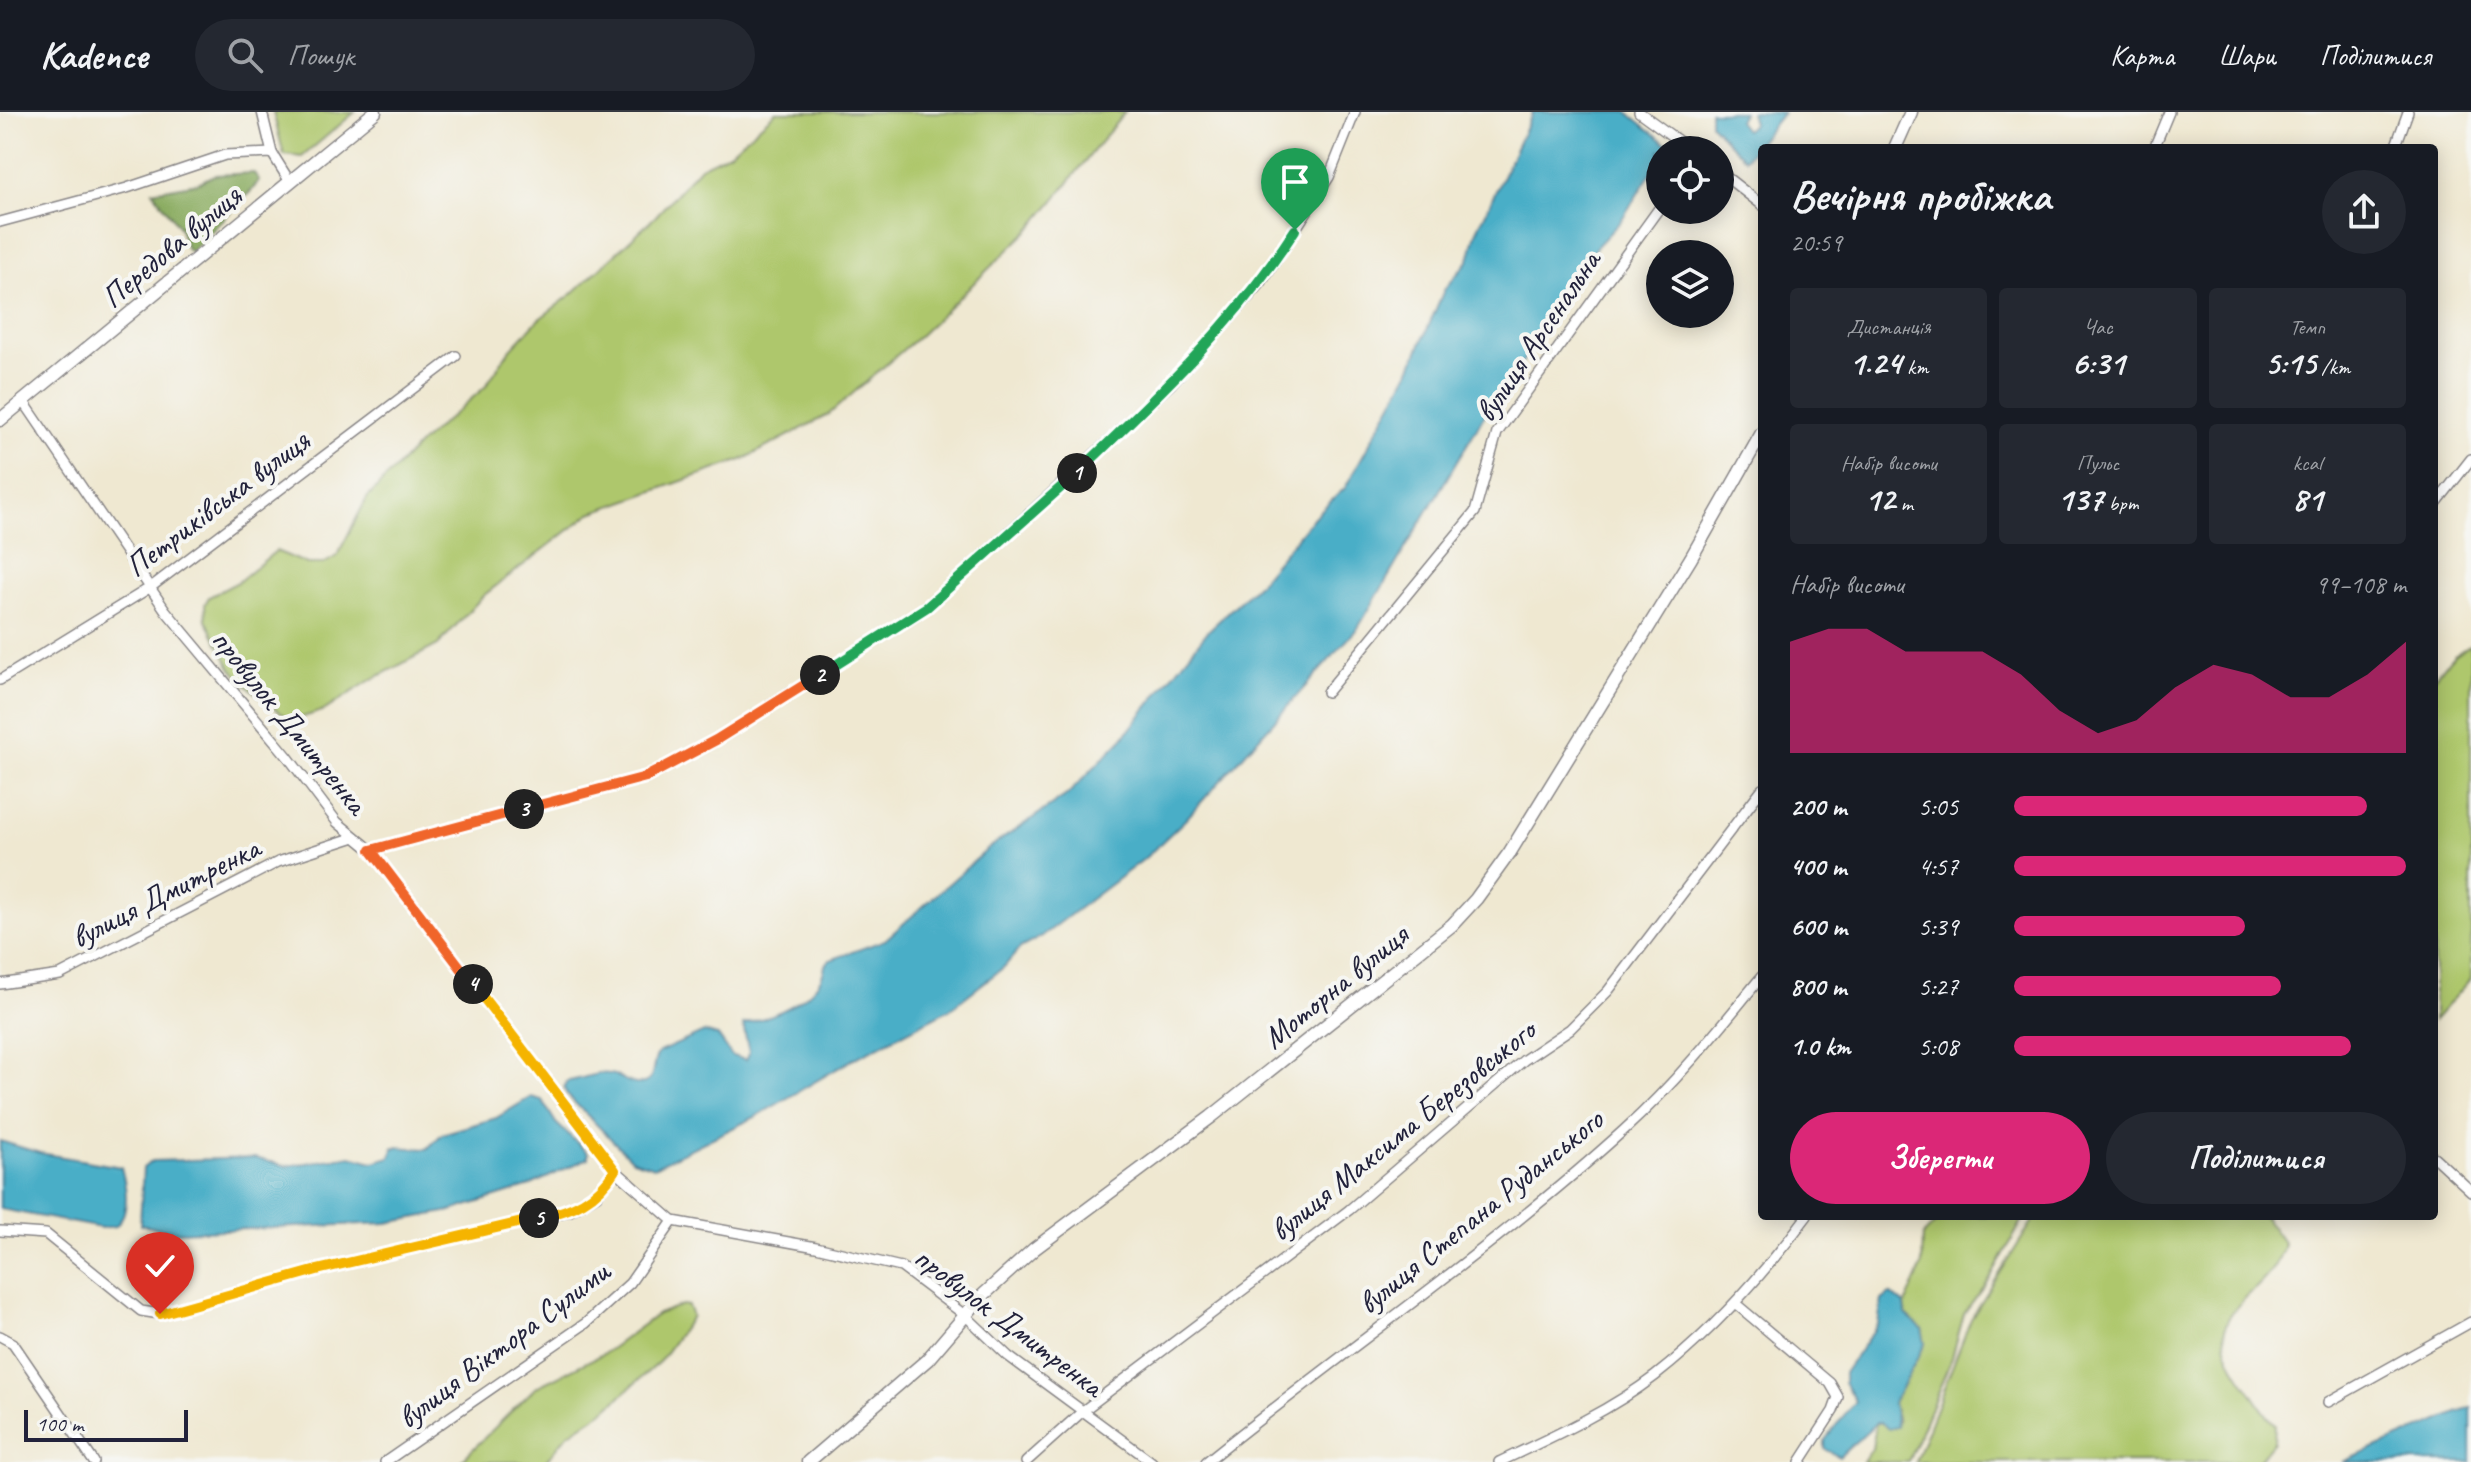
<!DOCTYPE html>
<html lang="uk">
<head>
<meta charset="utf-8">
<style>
	:root { --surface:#171b24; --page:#242831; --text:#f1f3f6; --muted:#9ea1a6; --line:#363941; --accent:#db2777 }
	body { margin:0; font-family:Caveat,sans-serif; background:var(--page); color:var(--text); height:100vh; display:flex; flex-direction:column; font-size:30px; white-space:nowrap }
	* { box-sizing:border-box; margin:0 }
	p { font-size:26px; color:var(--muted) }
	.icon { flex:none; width:44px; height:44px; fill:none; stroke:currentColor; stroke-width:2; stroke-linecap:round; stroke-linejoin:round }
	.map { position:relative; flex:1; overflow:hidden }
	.side { position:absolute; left:1758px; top:32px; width:680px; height:1076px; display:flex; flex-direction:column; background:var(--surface); border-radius:8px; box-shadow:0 4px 20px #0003 }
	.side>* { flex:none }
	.buttons { position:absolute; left:1646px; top:24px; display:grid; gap:16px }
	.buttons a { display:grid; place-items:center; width:88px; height:88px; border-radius:50%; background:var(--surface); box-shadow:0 4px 20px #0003; font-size:40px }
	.scale { position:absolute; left:24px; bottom:20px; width:164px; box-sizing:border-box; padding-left:8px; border:4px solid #22223b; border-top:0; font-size:22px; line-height:28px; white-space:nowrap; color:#22223b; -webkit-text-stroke:6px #f6f6f2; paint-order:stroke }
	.pin { position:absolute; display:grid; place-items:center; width:68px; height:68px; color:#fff; margin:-82px -34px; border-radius:50% 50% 50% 0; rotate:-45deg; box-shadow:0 0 8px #0007 }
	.pin .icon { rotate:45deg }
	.km { position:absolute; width:40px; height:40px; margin:-20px; border-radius:50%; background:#222; color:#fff; font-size:22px; line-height:40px; text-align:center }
	.round { display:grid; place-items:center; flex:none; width:84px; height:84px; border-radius:42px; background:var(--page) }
	.overview { display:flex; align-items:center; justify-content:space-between; height:136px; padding:0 32px }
	h1 { font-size:44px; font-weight:700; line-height:60px }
	.metrics { display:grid; grid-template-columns:repeat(3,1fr); gap:12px; height:136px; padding:8px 32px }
	.metrics div { display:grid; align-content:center; border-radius:8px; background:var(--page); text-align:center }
	.metrics b { font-size:34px; font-weight:700 }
	.metrics small { font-size:22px; font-weight:400 }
	.metrics p { font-size:22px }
	.chart { height:224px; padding:16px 32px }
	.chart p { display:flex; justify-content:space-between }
	.chart svg { width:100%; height:144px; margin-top:8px; fill:var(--accent); opacity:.7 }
	.button { display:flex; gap:16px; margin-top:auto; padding:16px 32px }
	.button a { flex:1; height:92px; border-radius:48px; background:var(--accent); color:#fff; font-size:32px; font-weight:700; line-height:92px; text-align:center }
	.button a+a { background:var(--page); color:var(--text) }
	ul { padding:0 32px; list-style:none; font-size:26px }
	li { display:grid; grid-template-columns:128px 96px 1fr; align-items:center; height:60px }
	li i { height:20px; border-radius:10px; background:var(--accent) }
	header { display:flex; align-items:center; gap:48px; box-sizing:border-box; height:112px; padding:0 40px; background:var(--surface); border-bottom:2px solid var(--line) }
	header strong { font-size:38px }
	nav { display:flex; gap:44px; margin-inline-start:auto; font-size:28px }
	.search { width:560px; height:72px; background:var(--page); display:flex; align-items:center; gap:20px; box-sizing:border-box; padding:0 28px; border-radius:44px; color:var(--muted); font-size:30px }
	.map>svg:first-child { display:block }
	.green { fill:#aec76c; stroke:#687454; stroke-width:2 }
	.forest { fill:#8aac60; stroke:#56674e; stroke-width:2 }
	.water { fill:#48aec7; stroke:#356881; stroke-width:2 }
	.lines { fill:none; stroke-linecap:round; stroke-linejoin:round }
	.minor-casing { stroke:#888586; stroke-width:12 }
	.tertiary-casing { stroke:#888586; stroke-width:15 }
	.minor { stroke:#fff; stroke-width:9 }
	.tertiary { stroke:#fff; stroke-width:12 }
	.split-1-casing { stroke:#fff; stroke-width:16 }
	.split-2-casing { stroke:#fff; stroke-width:16 }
	.split-3-casing { stroke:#fff; stroke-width:16 }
	.split-4-casing { stroke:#fff; stroke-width:16 }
	.split-5-casing { stroke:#fff; stroke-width:16 }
	.split-6-casing { stroke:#fff; stroke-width:16 }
	.split-1 { stroke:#22a559; stroke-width:10 }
	.split-2 { stroke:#22a559; stroke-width:10 }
	.split-3 { stroke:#f0652b; stroke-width:10 }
	.split-4 { stroke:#f0652b; stroke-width:10 }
	.split-5 { stroke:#f5b400; stroke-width:10 }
	.split-6 { stroke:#f5b400; stroke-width:10 }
	.labels { text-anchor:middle; stroke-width:8; stroke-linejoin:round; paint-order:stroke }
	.street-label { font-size:32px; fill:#22223b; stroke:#f6f6f2 }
</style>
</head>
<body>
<header>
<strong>Kadence</strong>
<div class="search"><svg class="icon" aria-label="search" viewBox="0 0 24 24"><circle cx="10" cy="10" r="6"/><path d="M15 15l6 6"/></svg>Пошук</div>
<nav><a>Карта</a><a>Шари</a><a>Поділитися</a></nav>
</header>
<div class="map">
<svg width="2471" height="1350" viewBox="0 0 2471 1350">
	<rect width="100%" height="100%" fill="#f6f6f2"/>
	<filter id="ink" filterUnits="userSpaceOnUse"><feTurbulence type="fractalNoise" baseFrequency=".0125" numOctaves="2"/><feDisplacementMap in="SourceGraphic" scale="16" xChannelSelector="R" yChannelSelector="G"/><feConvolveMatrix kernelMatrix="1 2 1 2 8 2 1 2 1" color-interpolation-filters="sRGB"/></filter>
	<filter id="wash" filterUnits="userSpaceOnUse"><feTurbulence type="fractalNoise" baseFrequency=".006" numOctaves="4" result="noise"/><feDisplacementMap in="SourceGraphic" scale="32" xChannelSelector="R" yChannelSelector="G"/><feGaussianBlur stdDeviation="1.8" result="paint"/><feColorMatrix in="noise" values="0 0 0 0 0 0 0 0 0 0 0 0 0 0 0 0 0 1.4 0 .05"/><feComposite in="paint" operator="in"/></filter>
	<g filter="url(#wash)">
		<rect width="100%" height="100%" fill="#efe8d1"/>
		<g class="green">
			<path d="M273,0H355L302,45L284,43Z"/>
			<path d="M776,0H1125L1034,113L919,224L828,303L742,348L591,401L483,484L438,533L369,569L325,598L291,609L247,574L231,556L206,508L205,492L209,485L238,470L276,439L307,452H323L337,444L367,386L418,333L485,275L509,239L538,208L572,182L655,105L700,55L729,41Z"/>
			<path d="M2471,533V866L2434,908V566L2455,542Z"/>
			<path d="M1950,1104H2025L1989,1169L1964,1202L1952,1246L1908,1350H1863L1872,1337L1876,1311L1898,1310L1893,1291L1925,1232L1922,1217L1906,1203L1905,1193L1922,1154L1923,1124L1933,1113Z"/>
			<path d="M2036,1104H2264L2284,1132C2268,1194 2186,1191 2246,1273C2256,1286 2263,1301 2275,1312L2274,1330L2257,1350H1915L1971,1207Z"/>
			<path d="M682,1193L688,1194L692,1204L660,1249L605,1298L568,1322L545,1350H460L536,1275L605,1241L658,1202Z"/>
		</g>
		<path class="forest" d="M254,61L259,68L253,77L192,139L187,138L180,117L153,79L198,71L214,63Z"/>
		<g class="water">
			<path d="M1533,0H1627L1667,32L1665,38H1660V47L1620,110L1595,136L1557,201L1484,304L1358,516L1186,707L1144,747L1041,825L1020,836L1004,855L950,897L852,948L755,1005L654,1055L632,1048L567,983L564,976L567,969C582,968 596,959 611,962C623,965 635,978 648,969C655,963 652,948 659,940L704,920L718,924L732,944L746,948L749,941L743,913C773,904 821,887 825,853L830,848L885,828L989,736L1068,682L1122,627L1208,519L1256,474L1314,405L1345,376L1409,260L1444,178L1469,148L1476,121Z"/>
			<path d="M1710,0H1743L1738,9L1745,18L1753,12L1750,0L1783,1L1745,47L1710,11Z"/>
			<path d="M531,985L542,988L556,1011L588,1041V1046L527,1075L451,1099L387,1111L177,1120L140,1113L143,1056L152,1049L255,1046L287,1054L351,1044L373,1050L390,1045L394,1035L427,1037L442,1022L496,1006Z"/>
			<path d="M0,1029L40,1041L121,1055C126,1074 131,1099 116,1114L101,1116L0,1097Z"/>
			<path d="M1890,1182L1905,1193L1906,1203L1922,1217L1925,1232L1893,1291L1897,1315L1888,1317L1882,1311H1876L1839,1345L1825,1337V1328L1855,1289L1844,1271V1261L1878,1212L1882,1188Z"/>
			<path d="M2471,1295V1350H2343Z"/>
		</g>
	</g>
	<g filter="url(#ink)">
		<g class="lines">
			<defs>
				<g id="minor">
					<path d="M262,0L272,41"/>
					<path d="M1639,0L1691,38"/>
					<path d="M2154,36L2169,0"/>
					<path d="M2395,36L2408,0"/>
					<path d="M1720,60L1762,93"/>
					<path d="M0,110L127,76L225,43L272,41L290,70"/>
					<path d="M24,290L166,499L288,645L337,710L371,738L615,1058L673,1109L816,1135L901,1155L966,1204L1008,1244L1152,1350"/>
					<path d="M2434,394L2471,347"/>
					<path d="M0,568L151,475L456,244"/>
					<path d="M1327,580L1475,400L1497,321L1660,95"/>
					<path d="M371,738L646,665L716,628L927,495L1171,272L1261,171L1329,65L1355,0"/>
					<path d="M0,872L60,863L278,750L352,726"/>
					<path d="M2434,1045L2471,1079"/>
					<path d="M0,1119L46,1122L141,1199L160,1202L317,1158L570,1099L597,1083L615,1058"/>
					<path d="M1736,1192L1830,1271L1838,1285L1833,1299L1800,1350"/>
					<path d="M0,1224L13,1231L94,1350"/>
					<path d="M2328,1290L2471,1210"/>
					<path d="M385,1350L586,1211L630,1171L673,1109"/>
					<path d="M1026,1350L1084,1298L1349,1098L1524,948L1570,917L1608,879L1762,677"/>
					<path d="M1206,1350C1344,1238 1493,1137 1624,1018C1675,972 1719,917 1762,864"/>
					<path d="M1499,1350C1552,1325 1608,1300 1655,1264C1714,1218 1763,1163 1807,1104"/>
				</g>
				<g id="tertiary">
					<path d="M1895,36L1911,0"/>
					<path d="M0,308L375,0"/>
					<path d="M808,1350L927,1248L981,1185L1034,1137L1211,1005L1452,813L1476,787L1510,740L1691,446L1762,321"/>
				</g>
			</defs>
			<use href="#minor" class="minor-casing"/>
			<use href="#tertiary" class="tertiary-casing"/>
			<use href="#minor" class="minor"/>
			<use href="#tertiary" class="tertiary"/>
		</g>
	</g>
	<g class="lines" filter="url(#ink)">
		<defs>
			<path id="split-1" d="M1077,361C1157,285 1235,211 1295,118"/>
			<path id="split-2" d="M820,563L927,495L1077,361"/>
			<path id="split-3" d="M524,697L646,665L716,628L820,563"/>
			<path id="split-4" d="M473,872L371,738L524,697"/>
			<path id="split-5" d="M473,872L615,1058C597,1088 573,1098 539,1106"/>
			<path id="split-6" d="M160,1202L317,1158L539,1106"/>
		</defs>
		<use href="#split-1" class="split-1-casing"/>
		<use href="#split-2" class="split-2-casing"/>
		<use href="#split-3" class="split-3-casing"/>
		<use href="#split-4" class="split-4-casing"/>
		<use href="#split-5" class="split-5-casing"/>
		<use href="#split-6" class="split-6-casing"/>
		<use href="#split-1" class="split-1"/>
		<use href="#split-2" class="split-2"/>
		<use href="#split-3" class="split-3"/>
		<use href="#split-4" class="split-4"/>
		<use href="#split-5" class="split-5"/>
		<use href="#split-6" class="split-6"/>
	</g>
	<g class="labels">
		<g class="street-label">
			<text transform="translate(171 134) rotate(-40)" y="11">Передова вулиця</text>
			<text transform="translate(1537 224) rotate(-56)" y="11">вулиця Арсенальна</text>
			<text transform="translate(217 391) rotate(-37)" y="11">Петриківська вулиця</text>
			<text transform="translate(290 609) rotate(51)" y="11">провулок Дмитренка</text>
			<text transform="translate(165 780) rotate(-27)" y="11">вулиця Дмитренка</text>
			<text transform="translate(1335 874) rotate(-39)" y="11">Моторна вулиця</text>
			<text transform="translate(1402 1018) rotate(-39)" y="11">вулиця Максима Березовського</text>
			<text transform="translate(1480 1099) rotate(-39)" y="11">вулиця Степана Руданського</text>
			<text transform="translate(1009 1209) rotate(37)" y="11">провулок Дмитренка</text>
			<text transform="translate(503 1232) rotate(-37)" y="11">вулиця Віктора Сулими</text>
		</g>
	</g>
</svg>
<div class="buttons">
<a><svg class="icon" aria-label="locate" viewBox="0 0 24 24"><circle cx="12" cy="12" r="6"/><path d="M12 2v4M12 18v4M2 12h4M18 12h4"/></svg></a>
<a><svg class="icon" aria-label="layers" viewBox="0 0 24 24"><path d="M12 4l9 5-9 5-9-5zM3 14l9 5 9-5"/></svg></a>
</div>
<div class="scale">100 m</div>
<div class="pin" style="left:1295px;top:118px;background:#1e9e55"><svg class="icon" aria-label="arrive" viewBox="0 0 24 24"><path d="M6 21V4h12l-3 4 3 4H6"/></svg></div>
<div class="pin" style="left:160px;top:1202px;background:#d93025"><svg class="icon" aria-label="check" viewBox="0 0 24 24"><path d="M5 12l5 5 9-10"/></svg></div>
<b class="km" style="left:1077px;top:361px">1</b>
<b class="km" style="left:820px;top:563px">2</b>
<b class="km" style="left:524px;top:697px">3</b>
<b class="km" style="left:473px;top:872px">4</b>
<b class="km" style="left:539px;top:1106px">5</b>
<section class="side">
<div class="overview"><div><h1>Вечірня пробіжка</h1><p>20:59</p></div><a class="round"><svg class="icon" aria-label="share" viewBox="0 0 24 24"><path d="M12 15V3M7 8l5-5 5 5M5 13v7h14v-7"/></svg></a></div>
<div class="metrics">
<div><p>Дистанція</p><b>1.24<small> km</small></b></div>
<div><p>Час</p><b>6:31</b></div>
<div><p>Темп</p><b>5:15<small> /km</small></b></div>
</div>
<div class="metrics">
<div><p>Набір висоти</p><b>12<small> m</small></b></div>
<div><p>Пульс</p><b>137<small> bpm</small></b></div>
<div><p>kcal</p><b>81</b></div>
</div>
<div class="chart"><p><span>Набір висоти</span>99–108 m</p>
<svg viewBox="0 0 160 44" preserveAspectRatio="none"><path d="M0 44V10L10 6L20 6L30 13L40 13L50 13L60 20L70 31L80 38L90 34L100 24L110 17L120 20L130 27L140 27L150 20L160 10V44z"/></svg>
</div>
<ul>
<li><b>200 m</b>5:05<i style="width:90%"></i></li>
<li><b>400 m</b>4:57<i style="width:100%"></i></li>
<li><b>600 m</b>5:39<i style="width:59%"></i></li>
<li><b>800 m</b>5:27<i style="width:68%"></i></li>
<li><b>1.0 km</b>5:08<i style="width:86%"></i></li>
</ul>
<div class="button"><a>Зберегти</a><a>Поділитися</a></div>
</section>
</div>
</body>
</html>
